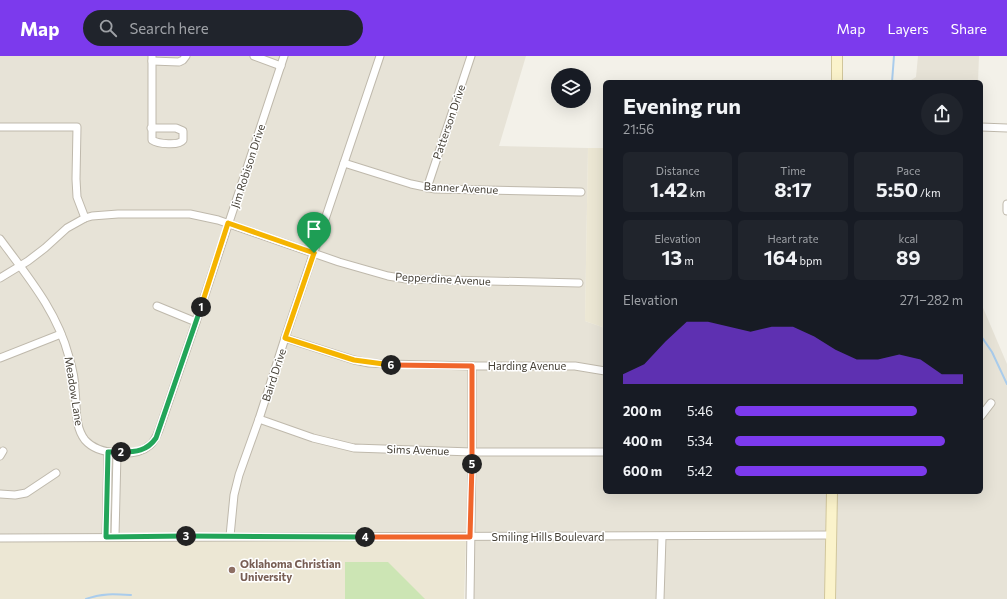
<!DOCTYPE html>
<html lang="en">
<head>
<meta charset="utf-8">
<style>
	:root { --surface:#171b24; --page:#20242c; --text:#f1f3f6; --muted:#9ea1a6; --accent:#7c3aed }
	body { margin:0; font-family:Commissioner,sans-serif; background:var(--page); color:var(--text); height:100vh; display:flex; flex-direction:column; font-size:15px; white-space:nowrap }
	* { box-sizing:border-box; margin:0 }
	p { font-size:13px; color:var(--muted) }
	.icon { flex:none; width:22px; height:22px; fill:none; stroke:currentColor; stroke-width:2; stroke-linecap:round; stroke-linejoin:round }
	.map { position:relative; flex:1; overflow:hidden }
	.sheet { position:absolute; left:603px; top:24px; width:380px; height:414px; display:flex; flex-direction:column; background:var(--surface); border-radius:6px; box-shadow:0 4px 16px #0002 }
	.sheet>* { flex:none }
	.tools { position:absolute; left:551px; top:12px; display:grid; gap:8px }
	.tools a { display:grid; place-items:center; width:40px; height:40px; border-radius:50%; background:var(--surface); box-shadow:0 4px 16px #0002; font-size:20px }
	.pin { position:absolute; display:grid; place-items:center; width:34px; height:34px; color:#fff; margin:-41px -17px; border-radius:50% 50% 50% 0; rotate:-45deg; box-shadow:0 0 4px #0007 }
	.pin .icon { rotate:45deg }
	.km { position:absolute; width:20px; height:20px; margin:-10px; border-radius:50%; background:#222; color:#fff; font-size:11px; line-height:20px; text-align:center }
	.round { display:grid; place-items:center; flex:none; width:42px; height:42px; border-radius:21px; background:var(--page) }
	.head { display:flex; align-items:center; justify-content:space-between; height:68px; padding:0 20px }
	h1 { font-size:22px; font-weight:700; line-height:30px }
	.stats { display:grid; grid-template-columns:repeat(3,1fr); gap:6px; height:68px; padding:4px 20px }
	.stats div { display:grid; align-content:center; border-radius:6px; background:var(--page); text-align:center }
	.stats b { font-size:20px; font-weight:700 }
	.stats small { font-size:11px; font-weight:400 }
	.stats p { font-size:11px }
	.chart { height:112px; padding:8px 20px }
	.chart p { display:flex; justify-content:space-between }
	.chart svg { width:100%; height:72px; margin-top:4px; fill:var(--accent); opacity:.7 }
	ul { padding:0 20px; list-style:none; font-size:13px }
	li { display:grid; grid-template-columns:64px 48px 1fr; align-items:center; height:30px }
	li i { height:10px; border-radius:5px; background:var(--accent) }
	header { display:flex; align-items:center; gap:24px; box-sizing:border-box; height:56px; padding:0 20px; background:var(--accent); color:#fff }
	header strong { font-size:19px }
	nav { display:flex; gap:22px; margin-inline-start:auto; font-size:14px }
	.search { width:280px; height:36px; background:var(--page); display:flex; align-items:center; gap:10px; box-sizing:border-box; padding:0 14px; border-radius:22px; color:var(--muted); font-size:15px }
	.map>svg:first-child { display:block }
	.residential { fill:#e7e3d7 }
	.education { fill:#ece7d4 }
	.green { fill:#cce5b4 }
	.lines { fill:none; stroke-linecap:round; stroke-linejoin:round }
	.stream { stroke:#a9ccec; stroke-width:2 }
	.street-casing { stroke:#bfb9ac; stroke-width:9 }
	.secondary-casing { stroke:#d1c69b; stroke-width:12 }
	.street { stroke:#fff; stroke-width:7 }
	.secondary { stroke:#fbf3cb; stroke-width:10 }
	.split-1-casing { stroke:#fff; stroke-width:8 }
	.split-2-casing { stroke:#fff; stroke-width:8 }
	.split-3-casing { stroke:#fff; stroke-width:8 }
	.split-4-casing { stroke:#fff; stroke-width:8 }
	.split-5-casing { stroke:#fff; stroke-width:8 }
	.split-6-casing { stroke:#fff; stroke-width:8 }
	.split-7-casing { stroke:#fff; stroke-width:8 }
	.split-1 { stroke:#f5b400; stroke-width:5 }
	.split-2 { stroke:#22a559; stroke-width:5 }
	.split-3 { stroke:#22a559; stroke-width:5 }
	.split-4 { stroke:#22a559; stroke-width:5 }
	.split-5 { stroke:#f0652b; stroke-width:5 }
	.split-6 { stroke:#f0652b; stroke-width:5 }
	.split-7 { stroke:#f5b400; stroke-width:5 }
	.education-dot { fill:#8d6e63; stroke:#fff; stroke-width:1.5 }
	.labels { text-anchor:middle; stroke-width:3; stroke-linejoin:round; paint-order:stroke }
	.street-label { font-size:11px; fill:#474238; stroke:#fff }
	.education-label { font-size:11px; font-weight:bold; fill:#785e54; stroke:#fff; text-anchor:start }
</style>
</head>
<body>
<header>
<strong>Map</strong>
<div class="search"><svg class="icon" aria-label="search" viewBox="0 0 24 24"><circle cx="10" cy="10" r="6"/><path d="M15 15l6 6"/></svg>Search here</div>
<nav><a>Map</a><a>Layers</a><a>Share</a></nav>
</header>
<div class="map">
<svg width="1007" height="543" viewBox="0 0 1007 543">
	<rect width="100%" height="100%" fill="#f3f1e9"/>
	<g class="residential">
		<path d="M0,0H526L499,90L588,92L585,265L605,272V436H981V247L1007,308V543H469L470,482H0Z"/>
		<path d="M918,0H979L978,26H908L916,21Z"/>
	</g>
	<g class="education">
		<path d="M588,92H605V272L585,265Z"/>
		<path d="M0,485H466L464,543H0Z"/>
	</g>
	<g class="green">
		<path d="M605,161V212H603L604,162Z"/>
		<path d="M345,506H388L425,543H345Z"/>
	</g>
	<g class="lines">
		<g class="stream">
			<path d="M892,26L894,0"/>
			<path d="M981,280L992,296L1007,328"/>
			<path d="M86,543C101,537 115,538 131,539"/>
		</g>
		<defs>
			<g id="street">
				<path d="M254,0L281,10"/>
				<path d="M152,5L179,6L183,4L186,0"/>
				<path d="M0,71H77L76,123L77,141L85,162"/>
				<path d="M981,71L1007,72"/>
				<path d="M151,72H176L183,75V84C179,90 158,88 152,84V0"/>
				<path d="M344,107L411,128L435,133L581,136"/>
				<path d="M427,132L471,0"/>
				<path d="M1007,148V155"/>
				<path d="M0,183C28,221 57,255 69,301C72,311 75,323 75,334C77,350 74,370 85,384C98,399 135,402 150,389C155,385 157,379 159,374L196,266L284,0"/>
				<path d="M0,222L28,205L45,192L67,172L85,162L92,160L118,158H190L218,164L339,206L388,220L406,223L579,227"/>
				<path d="M157,250L196,266"/>
				<path d="M285,282L354,304L369,307L388,308L472,310H575L605,315"/>
				<path d="M0,302L61,278"/>
				<path d="M981,360L991,347"/>
				<path d="M259,363L313,382L354,392L472,396H605"/>
				<path d="M0,400L3,395"/>
				<path d="M0,438L15,439L26,437L56,417"/>
				<path d="M115,480L117,397"/>
				<path d="M230,480L234,439L239,419L259,363L285,282L380,0"/>
				<path d="M106,481L108,396"/>
				<path d="M0,482C277,479 554,482 831,479"/>
				<path d="M470,543L472,396V310"/>
				<path d="M660,543L662,481"/>
			</g>
			<g id="secondary">
				<path d="M837,26V0"/>
				<path d="M830,543L832,436"/>
			</g>
		</defs>
		<use href="#street" class="street-casing"/>
		<use href="#secondary" class="secondary-casing"/>
		<use href="#street" class="street"/>
		<use href="#secondary" class="secondary"/>
	</g>
	<g class="lines">
		<defs>
			<path id="split-1" d="M201,251L228,167L314,197"/>
			<path id="split-2" d="M121,396C136,396 147,395 156,382L201,251"/>
			<path id="split-3" d="M121,396H108L106,481L186,480"/>
			<path id="split-4" d="M186,480L365,481"/>
			<path id="split-5" d="M365,481H470L472,408"/>
			<path id="split-6" d="M391,309L472,310V408"/>
			<path id="split-7" d="M314,197L285,282L354,304L391,309"/>
		</defs>
		<use href="#split-1" class="split-1-casing"/>
		<use href="#split-2" class="split-2-casing"/>
		<use href="#split-3" class="split-3-casing"/>
		<use href="#split-4" class="split-4-casing"/>
		<use href="#split-5" class="split-5-casing"/>
		<use href="#split-6" class="split-6-casing"/>
		<use href="#split-7" class="split-7-casing"/>
		<use href="#split-1" class="split-1"/>
		<use href="#split-2" class="split-2"/>
		<use href="#split-3" class="split-3"/>
		<use href="#split-4" class="split-4"/>
		<use href="#split-5" class="split-5"/>
		<use href="#split-6" class="split-6"/>
		<use href="#split-7" class="split-7"/>
	</g>
	<circle class="education-dot" cx="232" cy="514" r="4"/>
	<g class="labels">
		<g class="street-label">
			<text transform="translate(449 66) rotate(-71)" y="4">Patterson Drive</text>
			<text transform="translate(248 110) rotate(-72)" y="4">Jim Robison Drive</text>
			<text transform="translate(461 132) rotate(3)" y="4">Banner Avenue</text>
			<text transform="translate(443 223) rotate(3)" y="4">Pepperdine Avenue</text>
			<text x="527" y="314">Harding Avenue</text>
			<text transform="translate(274 319) rotate(-72)" y="4">Baird Drive</text>
			<text transform="translate(74 335) rotate(81)" y="4">Meadow Lane</text>
			<text transform="translate(418 394) rotate(2)" y="4">Sims Avenue</text>
			<text x="548" y="485">Smiling Hills Boulevard</text>
		</g>
		<g class="education-label">
			<text x="240" y="512">Oklahoma Christian<tspan x="240" dy="13">University</tspan></text>
		</g>
	</g>
</svg>
<div class="tools">
<a><svg class="icon" aria-label="layers" viewBox="0 0 24 24"><path d="M12 4l9 5-9 5-9-5zM3 14l9 5 9-5"/></svg></a>
</div>
<div class="pin" style="left:314px;top:197px;background:#1e9e55"><svg class="icon" aria-label="arrive" viewBox="0 0 24 24"><path d="M6 21V4h12l-3 4 3 4H6"/></svg></div>
<b class="km" style="left:201px;top:251px">1</b>
<b class="km" style="left:121px;top:396px">2</b>
<b class="km" style="left:186px;top:480px">3</b>
<b class="km" style="left:365px;top:481px">4</b>
<b class="km" style="left:472px;top:408px">5</b>
<b class="km" style="left:391px;top:309px">6</b>
<section class="sheet">
<div class="head"><div><h1>Evening run</h1><p>21:56</p></div><a class="round"><svg class="icon" aria-label="share" viewBox="0 0 24 24"><path d="M12 15V3M7 8l5-5 5 5M5 13v7h14v-7"/></svg></a></div>
<div class="stats">
<div><p>Distance</p><b>1.42<small> km</small></b></div>
<div><p>Time</p><b>8:17</b></div>
<div><p>Pace</p><b>5:50<small> /km</small></b></div>
</div>
<div class="stats">
<div><p>Elevation</p><b>13<small> m</small></b></div>
<div><p>Heart rate</p><b>164<small> bpm</small></b></div>
<div><p>kcal</p><b>89</b></div>
</div>
<div class="chart"><p><span>Elevation</span>271–282 m</p>
<svg viewBox="0 0 160 44" preserveAspectRatio="none"><path d="M0 44V38L10 32L20 18L30 6L40 6L50 9L60 12L70 9L80 9L90 15L100 23L110 29L120 29L130 26L140 29L150 38L160 38V44z"/></svg>
</div>
<ul>
<li><b>200 m</b>5:46<i style="width:80%"></i></li>
<li><b>400 m</b>5:34<i style="width:92%"></i></li>
<li><b>600 m</b>5:42<i style="width:84%"></i></li>
</ul>
</section>
</div>
</body>
</html>
